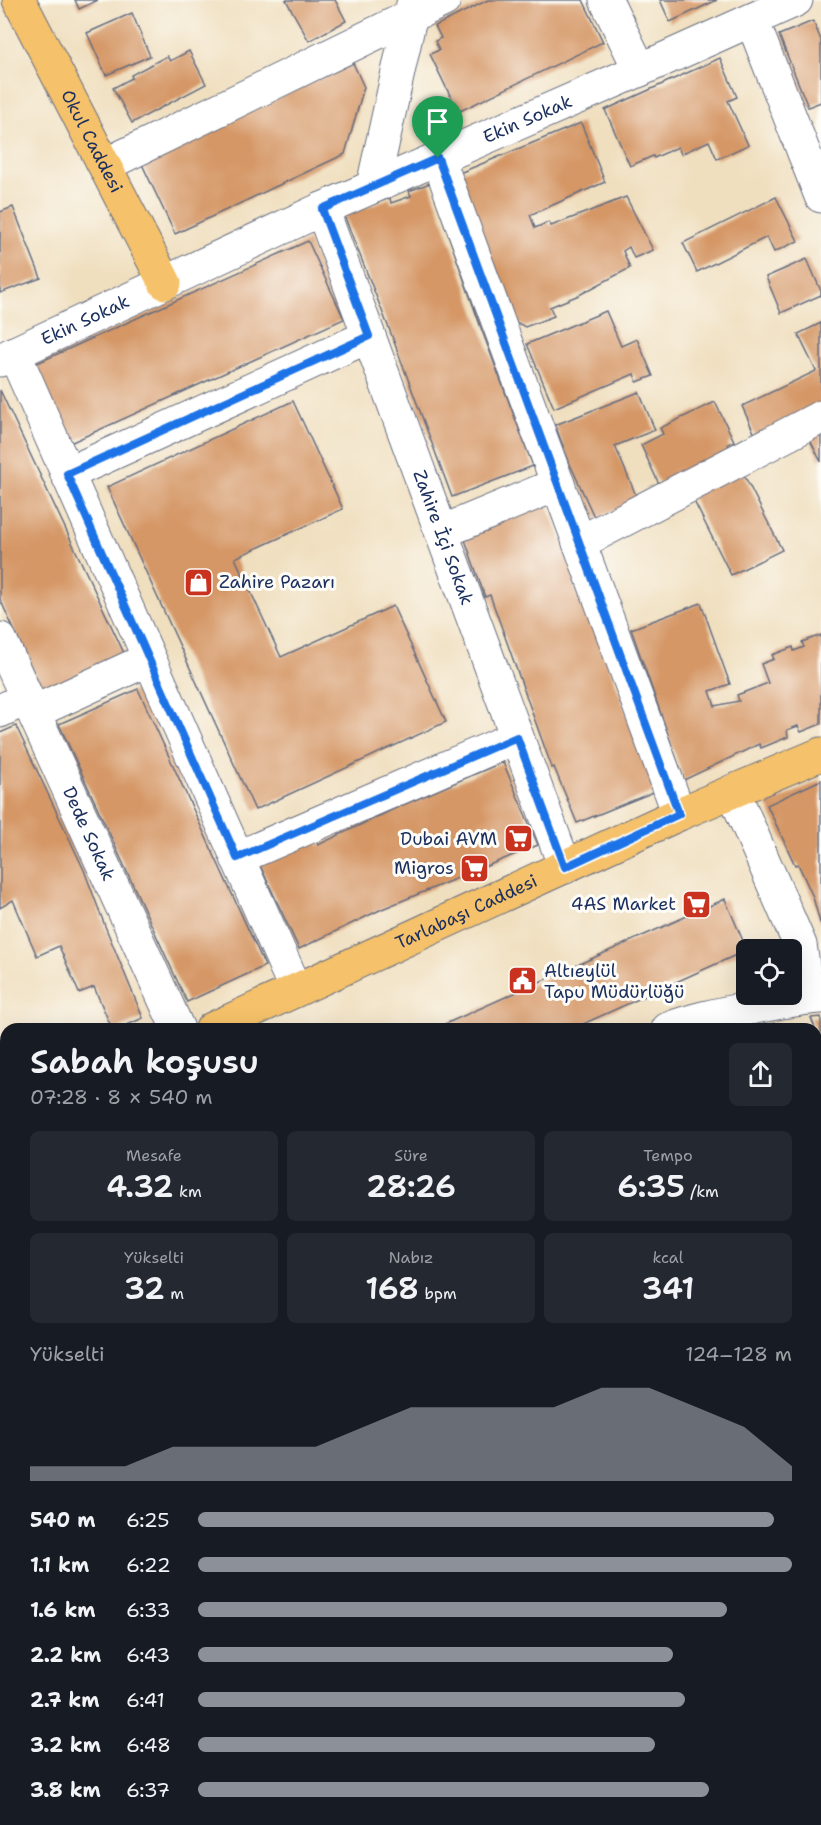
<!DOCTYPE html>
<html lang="tr">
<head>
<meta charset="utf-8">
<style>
	:root { --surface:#171b24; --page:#242831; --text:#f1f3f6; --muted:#9ea1a6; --accent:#8c9099 }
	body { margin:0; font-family:"Shantell Sans",sans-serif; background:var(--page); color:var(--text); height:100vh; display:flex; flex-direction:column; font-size:22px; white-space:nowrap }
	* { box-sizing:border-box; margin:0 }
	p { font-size:20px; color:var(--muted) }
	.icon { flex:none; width:33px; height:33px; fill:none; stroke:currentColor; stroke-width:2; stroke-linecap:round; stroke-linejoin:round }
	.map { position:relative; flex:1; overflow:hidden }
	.panel { position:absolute; left:0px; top:1023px; width:822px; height:802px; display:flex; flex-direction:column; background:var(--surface); border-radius:18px 18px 0 0; box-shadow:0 6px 24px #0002 }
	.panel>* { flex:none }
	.fabs { position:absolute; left:736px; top:939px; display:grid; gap:12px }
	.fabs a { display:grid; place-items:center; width:66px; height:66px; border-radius:9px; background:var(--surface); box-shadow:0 6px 24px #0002; font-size:30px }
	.pin { position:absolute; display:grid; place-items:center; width:51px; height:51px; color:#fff; margin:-62px -26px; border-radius:50% 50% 50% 0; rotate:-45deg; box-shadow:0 0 6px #0007 }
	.pin .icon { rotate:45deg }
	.round { display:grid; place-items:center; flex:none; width:63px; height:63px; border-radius:9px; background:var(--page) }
	.overview { display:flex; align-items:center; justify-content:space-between; height:102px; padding:0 30px }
	h1 { font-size:33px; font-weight:600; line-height:45px }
	.stats { display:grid; grid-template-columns:repeat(3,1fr); gap:9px; height:102px; padding:6px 30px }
	.stats div { display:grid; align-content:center; border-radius:9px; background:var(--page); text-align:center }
	.stats b { font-size:30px; font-weight:600 }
	.stats small { font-size:16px; font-weight:400 }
	.stats p { font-size:16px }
	.chart { height:168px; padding:12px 30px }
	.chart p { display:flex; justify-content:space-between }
	.chart svg { width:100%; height:108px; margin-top:6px; fill:var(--accent); opacity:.7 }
	ul { padding:0 30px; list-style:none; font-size:20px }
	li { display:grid; grid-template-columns:96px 72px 1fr; align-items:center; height:45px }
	li i { height:15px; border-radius:8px; background:var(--accent) }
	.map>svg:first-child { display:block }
	.building { fill:#d59766 }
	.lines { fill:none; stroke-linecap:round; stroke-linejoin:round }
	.minor-casing { stroke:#666d80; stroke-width:35 }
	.major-casing { stroke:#666d80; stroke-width:35 }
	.minor { stroke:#fff; stroke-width:33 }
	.major { stroke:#f5c16b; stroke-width:33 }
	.route-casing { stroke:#fff; stroke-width:12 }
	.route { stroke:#1a73e8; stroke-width:8 }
	.labels { text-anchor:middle; stroke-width:6; stroke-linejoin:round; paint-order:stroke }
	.street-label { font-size:18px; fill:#1b2f5e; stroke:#fdfcf7 }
	.poi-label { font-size:18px; fill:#1b2f5e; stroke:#fdfcf7; text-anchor:end }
</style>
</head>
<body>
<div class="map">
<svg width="821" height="1825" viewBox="0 0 821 1825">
	<rect width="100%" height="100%" fill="#fdfcf7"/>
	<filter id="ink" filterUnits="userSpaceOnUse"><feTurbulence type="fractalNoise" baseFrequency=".0167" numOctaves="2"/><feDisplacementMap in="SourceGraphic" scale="12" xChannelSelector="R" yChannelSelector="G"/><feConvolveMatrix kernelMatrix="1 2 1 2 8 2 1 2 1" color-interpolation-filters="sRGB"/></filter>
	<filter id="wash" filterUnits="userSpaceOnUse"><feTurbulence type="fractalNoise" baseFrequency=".008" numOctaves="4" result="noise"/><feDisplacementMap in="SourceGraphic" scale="24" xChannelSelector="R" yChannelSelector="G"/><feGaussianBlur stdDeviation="1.35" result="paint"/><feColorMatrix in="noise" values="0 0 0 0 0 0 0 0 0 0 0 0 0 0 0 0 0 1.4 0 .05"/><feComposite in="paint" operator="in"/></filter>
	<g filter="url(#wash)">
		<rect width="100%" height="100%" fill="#f0dfbf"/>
		<g id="blocks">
			<g class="building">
				<path d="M75,0H98L79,9Z"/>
				<path d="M286,0H335L346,21L309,41Z"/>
				<path d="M488,0H583L603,42L458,112L430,54L439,50L435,41L441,38L435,26Z"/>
				<path d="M660,0H717L670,22Z"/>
				<path d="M132,13L150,56L106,75L87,33Z"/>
				<path d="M813,21L821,40V102L808,107L779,35Z"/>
				<path d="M189,51L206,84L132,123L113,88L132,78L131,75L167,56L170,61Z"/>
				<path d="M720,58L737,97L728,101L748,145L717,159L709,141L681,154L678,147L654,158L653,156L630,166L605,110Z"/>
				<path d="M353,63L364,87L345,154L175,234L141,162Z"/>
				<path d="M581,123L605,182L530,215L535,228L549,222L551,226L626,197L653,250L634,258L629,247L623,251L630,268L579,295L550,307L554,316L525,327L514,321L457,174Z"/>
				<path d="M430,183L481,328L533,466L452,497L390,331L344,215L390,198L391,203L411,196L409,191Z"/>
				<path d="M776,197L798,241L774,252L767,237L697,272L683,243Z"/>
				<path d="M13,207L41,278L0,293V212Z"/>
				<path d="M308,241L344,319L68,444L33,365Z"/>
				<path d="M807,259L821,291V295L781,313L766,277Z"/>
				<path d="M606,311L621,346L637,339L653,376L637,382L634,374L554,408L527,344Z"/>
				<path d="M821,323V409L757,439L742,406L816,371L798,334Z"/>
				<path d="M0,390L124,653L43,693L0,599Z"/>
				<path d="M639,392L655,430L615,446L638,500L595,519L570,464L555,425Z"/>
				<path d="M293,401L343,509L235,558L281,657L393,606L446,722L255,810L107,487Z"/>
				<path d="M715,402L734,441L728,444L732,454L659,484L641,445L663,434L660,428Z"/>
				<path d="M821,427V462L807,434Z"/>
				<path d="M740,467L782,550L731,575L690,493Z"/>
				<path d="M546,501L572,566L656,791L577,823L554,767L552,768L490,595L485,597L463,534Z"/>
				<path d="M701,603L730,684L710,691L715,706L739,701L737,695L768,683L761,664L774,659L772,655L793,647L794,651L804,647L802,642L821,635V724L801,732L798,726L787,730L788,737L761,748L759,744L684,780L631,629Z"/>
				<path d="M138,689L265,966L187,1002L59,724Z"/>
				<path d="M16,726L84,870L105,926L143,1018L118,1029H112L94,987L79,993L59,946L37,956L13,900L0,908V733Z"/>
				<path d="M503,762L538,845L382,909L299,949L258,861L315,838L318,845L396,808Z"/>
				<path d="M821,780V923H820L813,897L798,864L795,865L767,805Z"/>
				<path d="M725,899L747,950L572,1029H434Z"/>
				<path d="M821,1017V1043L811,1018Z"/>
				<path d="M776,1023L778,1029H758V1028Z"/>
				<path d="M817,1150L821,1164V1204L816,1205Z"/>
				<path d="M6,1176V1259L0,1262V1177Z"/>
				<path d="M6,1266V1315L0,1318V1268Z"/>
				<path d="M6,1663V1820H71L70,1825H0V1678Z"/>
				<path d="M816,1796H817L821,1825H776L775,1820H816Z"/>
				<path d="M151,1820H225V1825H152Z"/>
				<path d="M261,1820H329V1822L309,1825H262Z"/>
				<path d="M340,1820H385L389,1825H344Z"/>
				<path d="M391,1820H421L407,1825H394Z"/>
			</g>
		</g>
	</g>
	<g filter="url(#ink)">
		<use href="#blocks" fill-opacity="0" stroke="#666d80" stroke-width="1.5"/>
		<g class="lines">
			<defs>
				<g id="minor">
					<path d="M606,0L640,70"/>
					<path d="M752,20L821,196"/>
					<path d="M438,158L679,814"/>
					<path d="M105,165L444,0"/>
					<path d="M373,186L413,4"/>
					<path id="s1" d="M322,209L565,867"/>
					<path d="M14,353L296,990"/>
					<path id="s2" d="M0,360L322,209L640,70L796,0"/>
					<path d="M67,474L369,336"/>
					<path d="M442,532L558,484"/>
					<path d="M579,543L821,417"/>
					<path id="s3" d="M0,639L178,1029"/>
					<path d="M0,711L27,698"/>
					<path d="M34,712L149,659"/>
					<path d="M733,791L800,945L808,998"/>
					<path d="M237,858L517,737"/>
					<path d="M668,1029C697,1018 726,1013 755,1007C777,1003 799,998 821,997"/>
					<path d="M816,1090L821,1104"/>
					<path d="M816,1318L821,1313"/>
					<path d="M0,1632L6,1615"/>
					<path d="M816,1655L821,1651"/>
					<path d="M816,1746L821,1756"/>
					<path d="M247,1820L248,1825"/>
				</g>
				<g id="major">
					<path id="s4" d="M19,0L165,283"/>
					<path id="s5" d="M212,1029L679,814L821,754"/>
					<path d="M0,1129L6,1126"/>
				</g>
			</defs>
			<use href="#minor" class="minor-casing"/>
			<use href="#major" class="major-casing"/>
			<use href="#minor" class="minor"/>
			<use href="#major" class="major"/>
		</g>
	</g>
	<g class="lines" filter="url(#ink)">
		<defs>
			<path id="route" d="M438,158L679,814L565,867L517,737L237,858L67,474L369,336L322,209Z"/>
		</defs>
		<use href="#route" class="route-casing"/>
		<use href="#route" class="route"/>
	</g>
	<defs>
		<symbol id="shop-square" viewBox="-11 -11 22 22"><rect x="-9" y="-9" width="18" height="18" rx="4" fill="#c8321e" stroke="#fdfcf7"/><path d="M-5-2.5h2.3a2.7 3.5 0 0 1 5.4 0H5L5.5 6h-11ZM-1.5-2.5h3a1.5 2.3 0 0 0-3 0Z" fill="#fff"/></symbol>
		<symbol id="supermarket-square" viewBox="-11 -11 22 22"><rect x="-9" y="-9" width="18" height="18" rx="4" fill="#c8321e" stroke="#fdfcf7"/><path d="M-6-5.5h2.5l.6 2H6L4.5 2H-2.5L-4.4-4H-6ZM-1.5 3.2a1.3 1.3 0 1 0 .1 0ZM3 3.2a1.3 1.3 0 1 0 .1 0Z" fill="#fff"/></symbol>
		<symbol id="civic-square" viewBox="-11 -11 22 22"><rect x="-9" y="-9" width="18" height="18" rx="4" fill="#c8321e" stroke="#fdfcf7"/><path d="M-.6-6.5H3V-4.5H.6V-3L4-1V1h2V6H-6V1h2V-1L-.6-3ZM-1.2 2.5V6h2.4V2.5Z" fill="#fff"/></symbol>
	</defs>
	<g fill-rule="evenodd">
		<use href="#shop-square" x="182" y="566" width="33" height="33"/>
		<use href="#supermarket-square" x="502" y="822" width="33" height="33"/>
		<use href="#supermarket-square" x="458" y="852" width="33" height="33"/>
		<use href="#supermarket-square" x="680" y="888" width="33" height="33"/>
		<use href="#civic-square" x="506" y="964" width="33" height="33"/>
	</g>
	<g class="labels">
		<g class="street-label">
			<text dy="6" stroke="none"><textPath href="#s2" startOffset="580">Ekin Sokak</textPath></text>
			<text dy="6" stroke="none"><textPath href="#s4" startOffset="159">Okul Caddesi</textPath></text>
			<text dy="6" stroke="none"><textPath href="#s2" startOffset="94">Ekin Sokak</textPath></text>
			<text dy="6" stroke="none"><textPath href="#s1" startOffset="350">Zahire İçi Sokak</textPath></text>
			<text dy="6" stroke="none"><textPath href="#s3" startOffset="214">Dede Sokak</textPath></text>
			<text dy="6" stroke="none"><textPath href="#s5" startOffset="280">Tarlabaşı Caddesi</textPath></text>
		</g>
		<g class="poi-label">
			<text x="219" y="588" text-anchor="start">Zahire Pazarı</text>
			<text x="497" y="845">Dubai AVM</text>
			<text x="454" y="874">Migros</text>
			<text x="676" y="910">4AS Market</text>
			<text x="544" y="977" text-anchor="start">Altıeylül<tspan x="544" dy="21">Tapu Müdürlüğü</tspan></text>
		</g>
	</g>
</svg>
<div class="fabs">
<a><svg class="icon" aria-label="locate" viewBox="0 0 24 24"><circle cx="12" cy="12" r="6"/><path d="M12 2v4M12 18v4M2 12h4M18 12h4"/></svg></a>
</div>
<div class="pin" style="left:438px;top:158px;background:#1e9e55"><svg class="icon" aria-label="arrive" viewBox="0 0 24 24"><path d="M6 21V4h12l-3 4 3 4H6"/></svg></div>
<section class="panel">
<div class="overview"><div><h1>Sabah koşusu</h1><p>07:28 · 8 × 540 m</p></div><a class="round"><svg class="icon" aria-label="share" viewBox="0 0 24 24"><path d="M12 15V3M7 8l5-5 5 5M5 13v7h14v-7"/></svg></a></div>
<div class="stats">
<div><p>Mesafe</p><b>4.32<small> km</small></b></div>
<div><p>Süre</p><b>28:26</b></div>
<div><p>Tempo</p><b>6:35<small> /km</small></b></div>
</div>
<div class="stats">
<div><p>Yükselti</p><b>32<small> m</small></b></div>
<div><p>Nabız</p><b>168<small> bpm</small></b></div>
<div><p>kcal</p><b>341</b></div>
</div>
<div class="chart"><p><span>Yükselti</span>124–128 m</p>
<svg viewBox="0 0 160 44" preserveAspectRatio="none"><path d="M0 44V38L10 38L20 38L30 30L40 30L50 30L60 30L70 22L80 14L90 14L100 14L110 14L120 6L130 6L140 14L150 22L160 38V44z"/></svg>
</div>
<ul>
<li><b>540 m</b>6:25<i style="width:97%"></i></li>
<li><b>1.1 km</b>6:22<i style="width:100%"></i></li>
<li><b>1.6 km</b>6:33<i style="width:89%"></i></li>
<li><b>2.2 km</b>6:43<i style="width:80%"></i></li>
<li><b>2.7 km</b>6:41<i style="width:82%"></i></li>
<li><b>3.2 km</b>6:48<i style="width:77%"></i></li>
<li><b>3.8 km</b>6:37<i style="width:86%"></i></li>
</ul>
</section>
</div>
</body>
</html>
